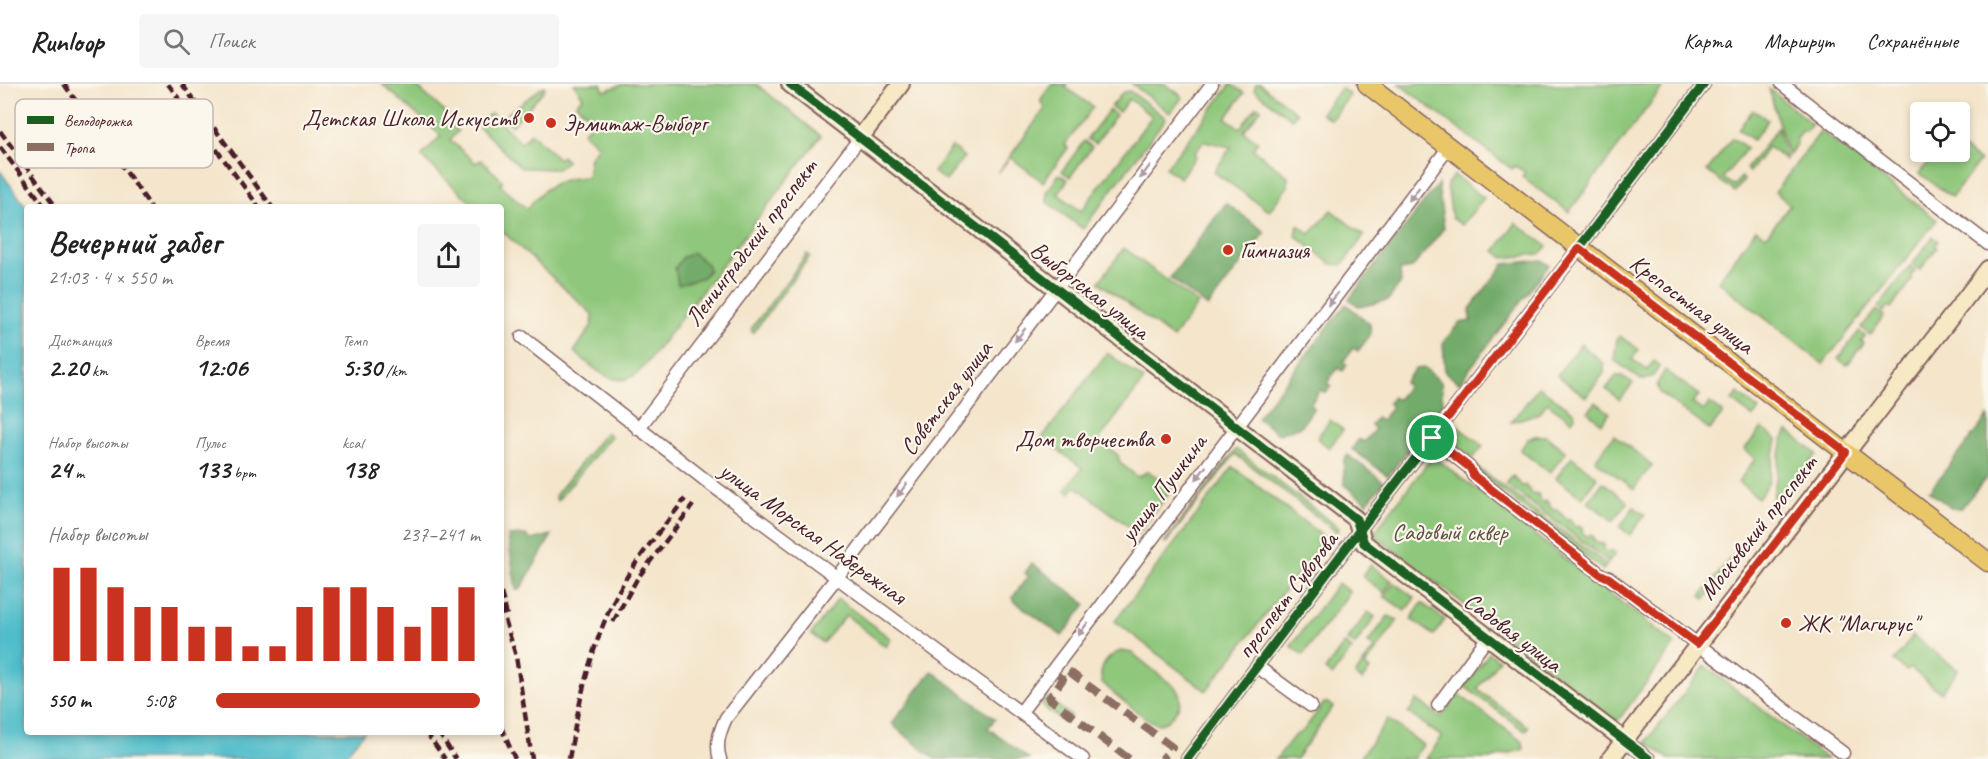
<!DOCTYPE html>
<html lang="ru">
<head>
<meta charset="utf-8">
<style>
	:root { --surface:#fff; --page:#f6f6f6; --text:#222; --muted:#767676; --line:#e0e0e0; --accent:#c8321e }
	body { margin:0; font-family:Caveat,sans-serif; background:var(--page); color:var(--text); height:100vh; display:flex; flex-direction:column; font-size:22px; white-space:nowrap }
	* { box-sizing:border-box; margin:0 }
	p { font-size:20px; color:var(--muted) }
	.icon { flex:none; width:33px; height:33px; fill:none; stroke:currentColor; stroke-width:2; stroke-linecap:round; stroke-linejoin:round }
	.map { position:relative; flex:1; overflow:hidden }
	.sheet { position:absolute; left:24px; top:120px; width:480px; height:531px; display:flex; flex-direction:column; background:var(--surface); border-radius:6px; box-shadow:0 3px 9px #0003 }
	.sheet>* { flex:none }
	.tools { position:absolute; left:1910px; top:18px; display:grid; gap:12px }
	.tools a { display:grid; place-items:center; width:60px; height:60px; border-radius:6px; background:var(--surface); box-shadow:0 3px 9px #0003; font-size:30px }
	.pin { position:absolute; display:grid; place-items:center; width:51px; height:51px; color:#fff; margin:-26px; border:3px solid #fff; border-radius:50%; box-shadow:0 2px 6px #0007 }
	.round { display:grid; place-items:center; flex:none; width:63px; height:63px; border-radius:6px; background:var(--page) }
	.overview { display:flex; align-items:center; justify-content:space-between; height:102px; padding:0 24px }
	h1 { font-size:33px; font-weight:600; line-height:45px }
	.metrics { display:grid; grid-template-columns:repeat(3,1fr); gap:9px; height:102px; padding:6px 24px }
	.metrics div { display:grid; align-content:center }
	.metrics b { font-size:26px; font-weight:600 }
	.metrics small { font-size:16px; font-weight:400 }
	.metrics p { font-size:16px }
	.chart { height:168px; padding:12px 24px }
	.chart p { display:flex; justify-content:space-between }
	.chart svg { width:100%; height:108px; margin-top:6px; stroke:var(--accent); stroke-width:6 }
	ul { padding:0 24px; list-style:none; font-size:20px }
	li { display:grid; grid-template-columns:96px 72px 1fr; align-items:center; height:45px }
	li i { height:15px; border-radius:8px; background:var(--accent) }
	header { display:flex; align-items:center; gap:36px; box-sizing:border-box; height:84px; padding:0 30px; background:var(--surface); border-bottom:2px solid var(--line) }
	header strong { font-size:28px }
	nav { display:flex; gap:33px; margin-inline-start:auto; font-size:21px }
	.search { width:420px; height:54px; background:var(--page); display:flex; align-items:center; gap:15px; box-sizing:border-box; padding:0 21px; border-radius:6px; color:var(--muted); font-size:22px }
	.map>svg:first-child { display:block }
	.green { fill:#8fc77b; stroke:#6c7353; stroke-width:1.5 }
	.forest { fill:#73ac6b; stroke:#5e664b; stroke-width:1.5 }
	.water { fill:#50bdca; stroke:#4d6e7a; stroke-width:1.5 }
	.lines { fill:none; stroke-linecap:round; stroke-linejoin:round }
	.street-casing { stroke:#866463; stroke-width:15 }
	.secondary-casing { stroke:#866463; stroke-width:20 }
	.primary-casing { stroke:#866463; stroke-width:21 }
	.street { stroke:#fff; stroke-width:12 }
	.secondary { stroke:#f6e9c3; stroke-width:16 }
	.primary { stroke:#e9c769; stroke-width:18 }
	.rail { stroke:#4a1f2b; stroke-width:4.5; stroke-dasharray:9 4.5; stroke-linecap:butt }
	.quiet { stroke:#8d6e63; stroke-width:8; stroke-dasharray:15 8; stroke-linecap:butt }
	.cycleway-casing { stroke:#fbf7ec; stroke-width:13 }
	.cycleway { stroke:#1b5e20; stroke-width:9 }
	.oneway { fill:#ae9aa0 }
	.route-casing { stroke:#fff; stroke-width:12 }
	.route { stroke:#c8321e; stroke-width:8 }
	.poi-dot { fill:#c8321e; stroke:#fbf7ec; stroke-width:2 }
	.labels { text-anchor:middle; stroke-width:4.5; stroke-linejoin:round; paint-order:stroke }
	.poi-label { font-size:24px; fill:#4a1f2b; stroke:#fbf7ec; text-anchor:start }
	.street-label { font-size:24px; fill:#4a1f2b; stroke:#fbf7ec }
	.park-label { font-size:24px; fill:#5f5143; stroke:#fbf7ec }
	.key { fill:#fbf7ec; stroke:#c6b6b2; stroke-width:1.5 }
	.key-label { font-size:16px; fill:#4a1f2b }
</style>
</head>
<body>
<header>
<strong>Runloop</strong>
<div class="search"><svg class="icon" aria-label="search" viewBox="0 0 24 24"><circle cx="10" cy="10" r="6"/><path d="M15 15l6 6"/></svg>Поиск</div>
<nav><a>Карта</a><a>Маршрут</a><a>Сохранённые</a></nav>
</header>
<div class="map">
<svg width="1988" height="675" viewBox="0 0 1988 675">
	<rect width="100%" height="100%" fill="#fbf7ec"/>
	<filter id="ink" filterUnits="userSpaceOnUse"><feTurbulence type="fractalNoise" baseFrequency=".0167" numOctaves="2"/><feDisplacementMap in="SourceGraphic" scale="12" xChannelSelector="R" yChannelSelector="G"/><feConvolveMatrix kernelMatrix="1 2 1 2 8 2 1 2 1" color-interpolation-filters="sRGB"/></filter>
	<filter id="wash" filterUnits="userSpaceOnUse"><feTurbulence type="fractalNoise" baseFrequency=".008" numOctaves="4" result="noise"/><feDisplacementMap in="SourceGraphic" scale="24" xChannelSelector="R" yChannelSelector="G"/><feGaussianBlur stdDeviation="1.35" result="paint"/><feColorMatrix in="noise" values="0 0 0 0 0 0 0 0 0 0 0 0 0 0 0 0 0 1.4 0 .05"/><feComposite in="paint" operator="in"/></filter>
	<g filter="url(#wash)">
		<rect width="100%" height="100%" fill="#f4e5cb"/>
		<g class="green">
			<path d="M382,0H414L448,31L445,35L458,47L450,56L476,79L481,76L503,97L500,101L527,125C545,102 557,94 587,93L590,73L598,62L583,48L594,37L576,20L583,13L574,0H601L604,7L624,0H756L821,52L643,284C618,311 596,285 574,268L592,241L593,231L501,146V123H476L421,72L441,52Z"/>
			<path d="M1052,0H1067L1065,3L1093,23L1065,61L1068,64L1043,98L1010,73L998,89L1046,23L1041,19V15Z"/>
			<path d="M1132,0H1165L1183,13L1170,29Z"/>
			<path d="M1231,0L1244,9L1226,34L1240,44L1257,22L1261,25L1244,47L1258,58L1253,65L1288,92V102L1269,127L1214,88L1231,63L1204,57L1194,70L1196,72L1180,94L1166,84Z"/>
			<path d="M1256,0H1260L1297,29L1292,35L1254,6Z"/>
			<path d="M1399,0H1665L1569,128L1522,93L1525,88L1515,82L1512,85Z"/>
			<path d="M544,2L545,5L512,42L503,33Z"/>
			<path d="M1341,4L1350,11L1331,36L1321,29Z"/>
			<path d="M1769,5L1812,40L1806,48L1801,47L1796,55L1797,60L1788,72Z"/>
			<path d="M1130,7L1166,34L1083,145L1047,118V108L1059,90L1068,96L1058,110L1081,127L1152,32L1129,15L1119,28L1111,23L1123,8Z"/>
			<path d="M1109,26L1116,31L1095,60L1087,55Z"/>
			<path d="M1753,26L1768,36L1753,56L1738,45Z"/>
			<path d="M491,29L521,59L531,49L559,75L562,72L567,77L557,85L521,84L477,41Z"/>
			<path d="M1778,44L1786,76L1768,63L1749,88L1746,85Z"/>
			<path d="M1821,47L1937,136L1823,280L1718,197L1756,145L1766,152L1790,121L1775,108Z"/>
			<path d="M1732,54L1747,64L1723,94L1734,102L1741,93L1744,96L1735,108L1707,87Z"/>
			<path d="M1084,57L1092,63L1070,93L1062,87Z"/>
			<path d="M1959,62L1980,77L1952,113L1919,89L1938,68H1959Z"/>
			<path d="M952,63L964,73L946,97L933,88Z"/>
			<path d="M1454,91L1484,114L1462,141L1452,134L1447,100Z"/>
			<path d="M1331,126L1364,152L1342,181L1331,180L1296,152L1298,141L1310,150Z"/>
			<path d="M1516,139L1547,162L1540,170L1504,174L1495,167Z"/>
			<path d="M1933,153L1938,157L1935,161L1937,164L1920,186L1912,180Z"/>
			<path d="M1124,164L1198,220L1173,254L1099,198Z"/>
			<path d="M807,170L810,172L753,249L751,245Z"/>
			<path d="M1910,182L1915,187L1911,192L1913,195L1891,224L1888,222L1883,228L1878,223Z"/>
			<path d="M1876,226L1884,232L1870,251L1861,244Z"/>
			<path d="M1859,247L1865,252L1861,257L1864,259L1847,281L1838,275Z"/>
			<path d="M1620,252L1639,266L1632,275L1647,286L1654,277L1660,282L1653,292L1645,296L1640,295L1614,276L1617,255Z"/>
			<path d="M1581,260L1604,280V289L1586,313L1557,291Z"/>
			<path d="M1107,269L1144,296L1098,357L1118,371L1120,379L1138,393L1148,387L1172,405L1139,450L1075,402L1070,409L1065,406L1082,384L1042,354Z"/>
			<path d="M1665,286L1699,311L1692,319L1703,327L1710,319L1723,329L1710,346L1660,309L1657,300Z"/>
			<path d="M1616,292H1622L1633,299L1620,316L1606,305Z"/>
			<path d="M1539,303L1574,328L1575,332L1572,337L1547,319L1539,329L1511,338Z"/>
			<path d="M1738,309L1759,326L1753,333L1732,317Z"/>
			<path d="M1596,318L1610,329L1601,339L1588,328Z"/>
			<path d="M1330,336L1343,346L1329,364L1317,354Z"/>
			<path d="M1457,342L1483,362L1473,374L1448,354Z"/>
			<path d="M1762,344L1777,356L1768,400L1758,414L1738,398L1755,375L1744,366Z"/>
			<path d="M1788,347L1817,370L1773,426L1771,424L1783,354Z"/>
			<path d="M606,348L611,352L557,417L555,412Z"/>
			<path d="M1614,351L1652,381L1634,405L1595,376Z"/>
			<path d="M1535,352H1546L1566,368L1550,389L1520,366L1528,355Z"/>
			<path d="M1236,365L1339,444L1337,448L1235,370L1166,459H1164Z"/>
			<path d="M1433,372L1675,560L1617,638L1373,450Z"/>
			<path d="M1572,373L1597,393L1582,414L1556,394Z"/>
			<path d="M1233,383L1325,454L1206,607L1115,537Z"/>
			<path d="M1477,383L1607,481L1603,486L1475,386Z"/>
			<path d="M1513,392L1523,403L1525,401L1533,411L1535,409L1539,411L1538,414L1544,419L1546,417L1550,420L1549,422L1555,427L1557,425L1567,436L1569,434L1577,444L1579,442L1583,445L1581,447L1588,453L1590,451L1594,453L1593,456L1599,460L1601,459L1605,461L1603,464L1609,469L1612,467L1615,470L1609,478L1506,400Z"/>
			<path d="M1603,398L1628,418L1613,437L1588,418Z"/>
			<path d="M1634,423L1645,431L1630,451L1620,443Z"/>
			<path d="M1732,472L1736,475L1705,515L1701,512Z"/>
			<path d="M1371,481L1392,497L1384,509L1362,492Z"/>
			<path d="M1338,499L1350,508L1303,571L1291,562Z"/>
			<path d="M1394,499L1415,514L1405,527L1384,512Z"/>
			<path d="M838,515L891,555L886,563L846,531L823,559L811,550Z"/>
			<path d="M1422,519L1445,536L1434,551L1411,535Z"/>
			<path d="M1368,528L1375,533L1355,561L1347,556Z"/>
			<path d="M1388,532L1398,536L1365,582L1370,586L1362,596L1355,591L1374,564L1368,559Z"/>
			<path d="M1913,552L1958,586L1941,609L1910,584L1907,587L1894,577Z"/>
			<path d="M1344,560L1352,565L1332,592L1325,586Z"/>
			<path d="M1121,567L1132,569L1177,605C1181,613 1182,619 1176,627C1172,633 1167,640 1158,640C1150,640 1109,606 1102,598C1098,584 1108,571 1121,567Z"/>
			<path d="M1489,569L1499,576L1477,605L1528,643L1525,647L1464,602Z"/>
			<path d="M1705,582L1827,675H1669L1646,658Z"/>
			<path d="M1458,610L1523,658L1524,665L1490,675H1426L1442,653L1408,629L1417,616L1441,633Z"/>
			<path d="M1046,613L1071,632L1065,639L1041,621Z"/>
			<path d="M1324,619H1328L1333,623L1296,675H1276L1294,652L1303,647Z"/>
			<path d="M1388,635L1423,661L1413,675H1359Z"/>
		</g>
		<g class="forest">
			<path d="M1438,100L1444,144L1412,184L1400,186L1401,199L1388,216L1360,223L1349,215Z"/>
			<path d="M1226,119L1265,148L1208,223L1170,194Z"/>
			<path d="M693,169L707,180L709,186L703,193L678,201L675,184L683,173Z"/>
			<path d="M1542,176L1549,181L1459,299L1445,288L1443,259L1459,239L1471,237L1470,225L1504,180Z"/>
			<path d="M1346,220L1370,240L1371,250L1358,267L1353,264L1343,278L1347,281L1343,287L1338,284L1327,299L1331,302L1326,309L1320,306L1310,321L1314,324L1301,342L1279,350L1257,334Z"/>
			<path d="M1425,284L1441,298L1443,320L1388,392L1352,365L1359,355L1364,358L1375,345L1371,341L1376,334L1381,337L1392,323L1388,319L1393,313L1397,316L1408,302L1404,299L1415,285Z"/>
			<path d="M1988,332V392L1961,424H1951L1929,407Z"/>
			<path d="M1348,371L1384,398L1367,419L1344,401V376Z"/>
			<path d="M526,451L531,456L552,451L520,506H516L508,452Z"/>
			<path d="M1032,479L1086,520L1062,552L1014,517L1013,513L1028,492L1025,489Z"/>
			<path d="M932,587L995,635L988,644L1029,675H935L896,644L892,639Z"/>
		</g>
		<path class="water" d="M0,87L27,124V648H364L342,675H0Z"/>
	</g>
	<g filter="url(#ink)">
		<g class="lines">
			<defs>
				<g id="street">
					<path d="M1782,0L1988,160"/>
					<path d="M522,253L713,402L1083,675"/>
					<path d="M638,345L860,54"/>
					<path d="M1432,354L1470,384L1473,391L1600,490L1609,494L1843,669"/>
					<path d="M1258,583L1311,622"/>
					<path d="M1438,621L1488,553"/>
					<path d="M1021,628L1449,63"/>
					<path d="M1624,656L1649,675"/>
					<path d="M720,675C715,660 720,647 726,634L837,493L1212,0"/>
					<path d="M1187,675L1359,447L1563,185L1704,0"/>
				</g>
				<g id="secondary">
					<path d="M790,0L1356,435L1364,459L1624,656"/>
					<path d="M860,54L901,0"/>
					<path d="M1610,675L1988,185"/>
				</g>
				<path id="primary" d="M1367,0L1988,478"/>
			</defs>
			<use href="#street" class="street-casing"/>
			<use href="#secondary" class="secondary-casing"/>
			<use href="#primary" class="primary-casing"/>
			<use href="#street" class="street"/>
			<use href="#secondary" class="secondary"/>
			<use href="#primary" class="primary"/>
			<g class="rail">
				<path d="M64,0L151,123"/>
				<path d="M168,0L259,123"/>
				<path d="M182,0L272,123"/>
				<path d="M0,47L56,123"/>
				<path d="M0,63L45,123"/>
				<path d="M501,509L507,531"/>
				<path d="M501,523L516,572L532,675"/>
				<path d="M613,538L637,495L693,421"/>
				<path d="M501,643L515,675"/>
				<path d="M426,648L445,675"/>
				<path d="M438,648L456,675"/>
				<path d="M569,675C579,618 590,564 616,512C634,477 661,446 685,415"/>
			</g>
			<path class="quiet" d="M1129,675L1049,614L1063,595L1061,593L1067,586L1172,663L1162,675"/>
			<defs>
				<g id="cycleway">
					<path d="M790,0L1356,435L1364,459L1649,675"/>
					<path d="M1187,675L1359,447L1563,185L1704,0"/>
				</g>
			</defs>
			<use href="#cycleway" class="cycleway-casing"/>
			<use href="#cycleway" class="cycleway"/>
		</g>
		<defs><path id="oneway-solid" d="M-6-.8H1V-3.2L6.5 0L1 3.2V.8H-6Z" transform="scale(1.5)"/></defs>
		<g class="oneway">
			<use href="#oneway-solid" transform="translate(1145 88) rotate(127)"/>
			<use href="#oneway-solid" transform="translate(1414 110) rotate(128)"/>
			<use href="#oneway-solid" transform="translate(1333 215) rotate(128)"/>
			<use href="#oneway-solid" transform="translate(1020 251) rotate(128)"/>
			<use href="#oneway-solid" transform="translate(1201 389) rotate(127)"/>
			<use href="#oneway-solid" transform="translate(902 406) rotate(127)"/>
			<use href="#oneway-solid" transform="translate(1083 545) rotate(127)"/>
		</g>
	</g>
	<g class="lines" filter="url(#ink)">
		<defs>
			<path id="route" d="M1579,164L1846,368L1697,560L1609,494L1600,490L1473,391L1470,384L1432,354Z"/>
		</defs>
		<use href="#route" class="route-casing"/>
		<use href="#route" class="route"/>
	</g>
	<g class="poi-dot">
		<circle cx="529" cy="34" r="6"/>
		<circle cx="551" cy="39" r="6"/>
		<circle cx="1228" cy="166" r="6"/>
		<circle cx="1166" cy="355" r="6"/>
		<circle cx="1786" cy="539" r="6"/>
	</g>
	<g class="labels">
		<g class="poi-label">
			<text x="517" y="42" text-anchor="end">Детская Школа Искусств</text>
			<text x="563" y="47">Эрмитаж-Выборг</text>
			<text x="1240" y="174">Гимназия</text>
			<text x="1154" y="363" text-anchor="end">Дом творчества</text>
			<text x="1798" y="547">ЖК "Магирус"</text>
		</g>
		<g class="street-label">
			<text transform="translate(751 158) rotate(-53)" y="8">Ленинградский проспект</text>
			<text transform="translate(1090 206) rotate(38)" y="8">Выборгская улица</text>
			<text transform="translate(1692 220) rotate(37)" y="8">Крепостная улица</text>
			<text transform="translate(946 314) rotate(-53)" y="8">Советская улица</text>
			<text transform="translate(1163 404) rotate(-53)" y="8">улица Пушкина</text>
			<text transform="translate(1758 443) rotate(-52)" y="8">Московский проспект</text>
			<text transform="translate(813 449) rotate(36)" y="8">улица Морская Набережная</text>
			<text transform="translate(1287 511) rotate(-53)" y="8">проспект Суворова</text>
			<text transform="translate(1513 548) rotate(37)" y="8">Садовая улица</text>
		</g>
		<g class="park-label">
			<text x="1450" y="456">Садовый сквер</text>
		</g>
	</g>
	<rect x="15" y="15" width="198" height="69" rx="9" class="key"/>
	<rect x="27" y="32" width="27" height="8" fill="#1b5e20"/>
	<rect x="27" y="59" width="27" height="8" fill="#8d6e63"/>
	<g class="key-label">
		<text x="64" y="42">Велодорожка</text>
		<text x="64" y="69">Тропа</text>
	</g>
</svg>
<div class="tools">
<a><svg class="icon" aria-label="locate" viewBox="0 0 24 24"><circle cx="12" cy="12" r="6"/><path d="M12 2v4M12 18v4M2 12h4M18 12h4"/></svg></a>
</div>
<div class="pin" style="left:1432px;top:354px;background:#1e9e55"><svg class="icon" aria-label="arrive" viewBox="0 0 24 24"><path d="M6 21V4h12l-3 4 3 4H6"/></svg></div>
<section class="sheet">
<div class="overview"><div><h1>Вечерний забег</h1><p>21:03 · 4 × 550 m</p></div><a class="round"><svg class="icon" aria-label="share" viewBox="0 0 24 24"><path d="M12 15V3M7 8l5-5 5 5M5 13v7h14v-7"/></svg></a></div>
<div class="metrics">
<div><p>Дистанция</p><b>2.20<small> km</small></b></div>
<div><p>Время</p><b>12:06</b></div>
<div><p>Темп</p><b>5:30<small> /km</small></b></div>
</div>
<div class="metrics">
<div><p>Набор высоты</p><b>24<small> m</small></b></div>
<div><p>Пульс</p><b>133<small> bpm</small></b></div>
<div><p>kcal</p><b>138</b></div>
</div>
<div class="chart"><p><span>Набор высоты</span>237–241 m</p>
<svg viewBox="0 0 160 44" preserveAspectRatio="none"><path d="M5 44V6M15 44V6M25 44V14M35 44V22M45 44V22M55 44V30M65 44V30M75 44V38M85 44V38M95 44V22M105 44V14M115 44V14M125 44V22M135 44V30M145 44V22M155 44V14"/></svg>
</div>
<ul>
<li><b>550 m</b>5:08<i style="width:100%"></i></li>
</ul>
</section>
</div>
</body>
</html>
